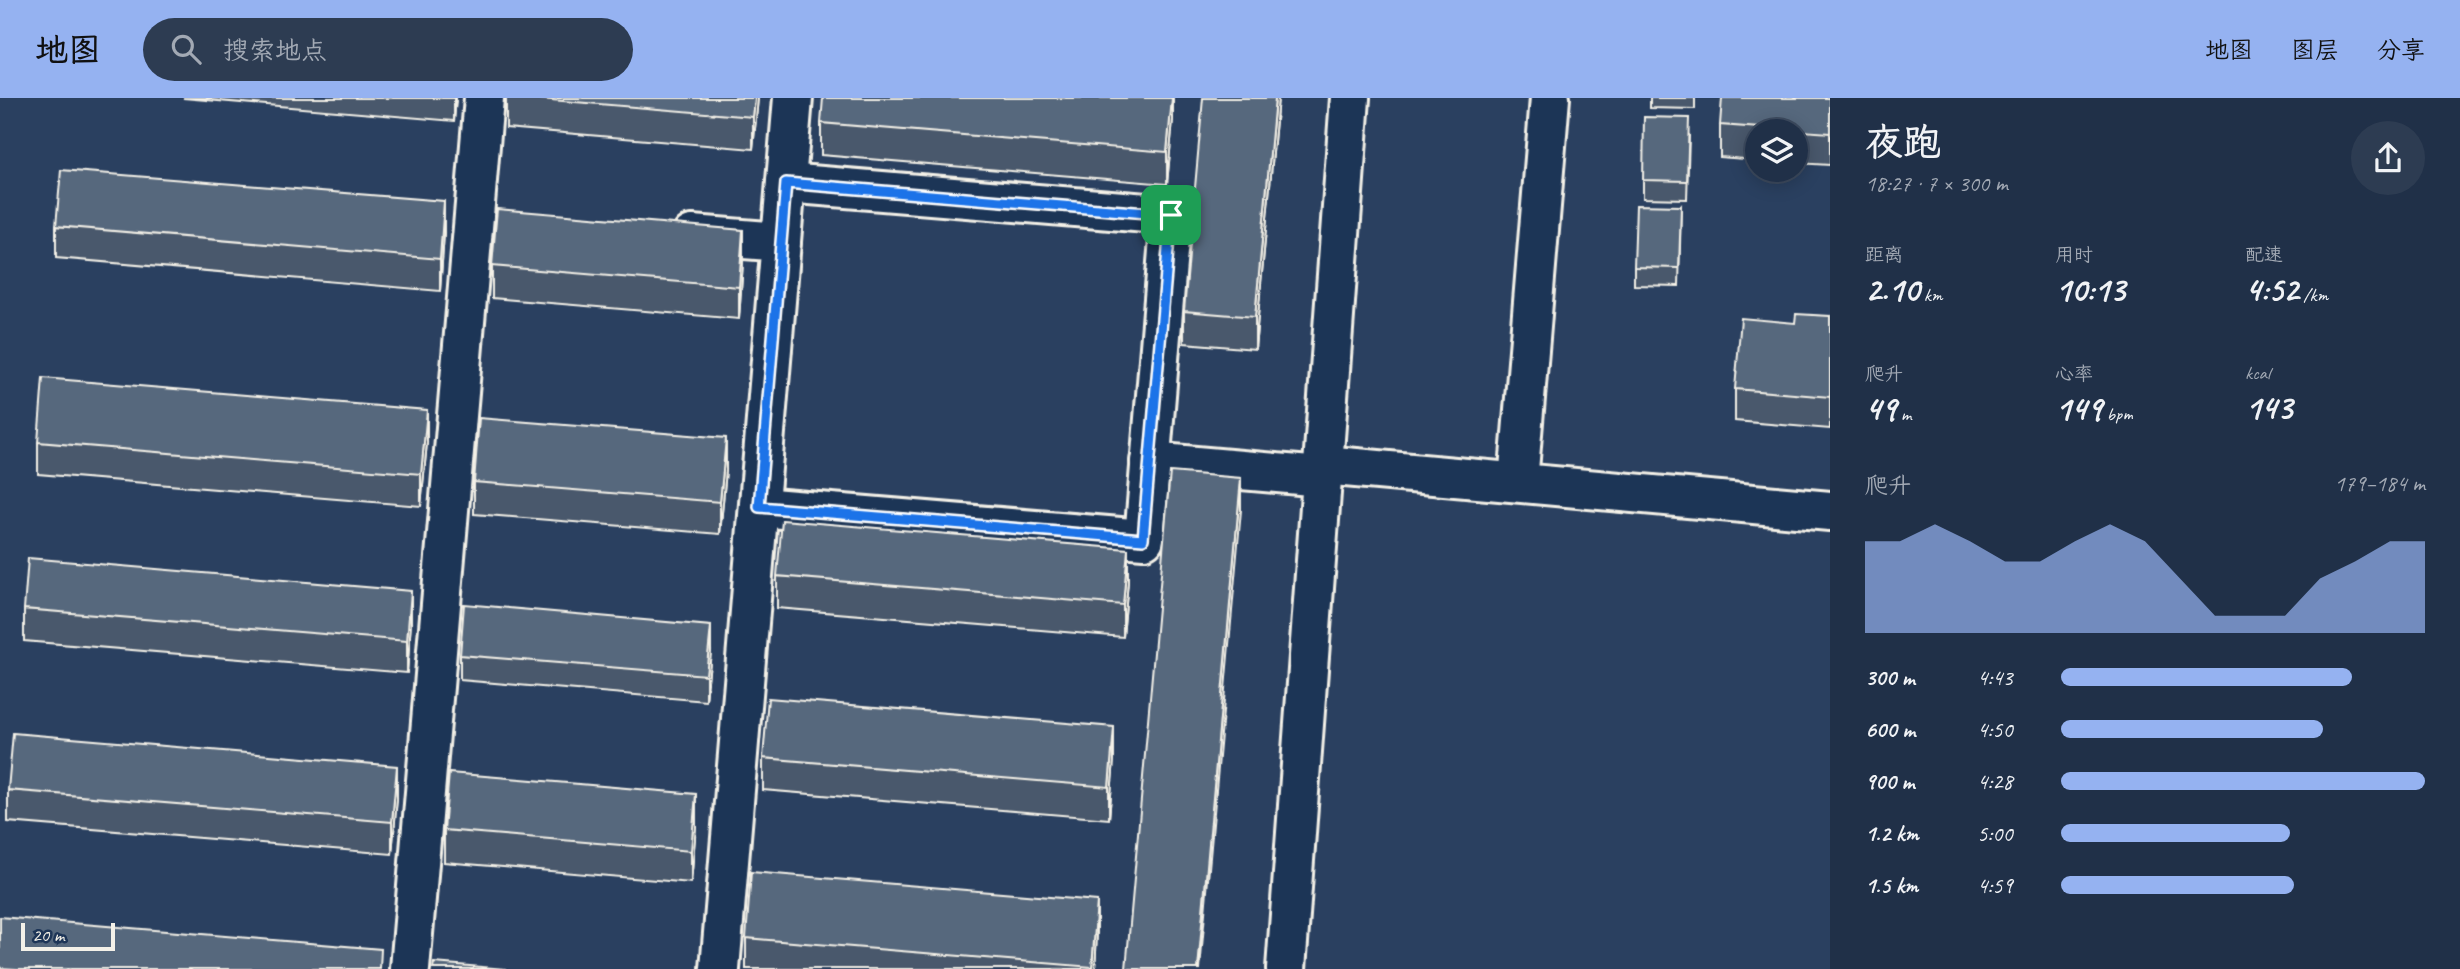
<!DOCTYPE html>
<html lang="zh">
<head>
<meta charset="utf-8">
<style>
	:root { --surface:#203048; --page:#2d3c52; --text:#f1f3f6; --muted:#a2a9b4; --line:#3d4b60; --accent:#95b2f1 }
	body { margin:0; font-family:Caveat,"LXGW WenKai TC",sans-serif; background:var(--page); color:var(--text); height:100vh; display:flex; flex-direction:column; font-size:26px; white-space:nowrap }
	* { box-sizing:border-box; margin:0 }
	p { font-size:23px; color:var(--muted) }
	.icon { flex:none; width:38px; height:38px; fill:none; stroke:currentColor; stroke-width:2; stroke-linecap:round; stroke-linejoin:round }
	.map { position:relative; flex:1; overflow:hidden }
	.drawer { display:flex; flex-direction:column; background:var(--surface); width:630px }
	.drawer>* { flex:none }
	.controls { position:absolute; left:1745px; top:21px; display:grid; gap:14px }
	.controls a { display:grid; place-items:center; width:63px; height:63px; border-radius:50%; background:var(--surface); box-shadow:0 4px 18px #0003,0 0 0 2px var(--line); font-size:35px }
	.scale { position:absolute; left:21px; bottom:18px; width:94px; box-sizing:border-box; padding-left:7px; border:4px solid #f4f1e8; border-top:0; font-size:19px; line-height:24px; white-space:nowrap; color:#f4f1e8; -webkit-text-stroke:5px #1d3557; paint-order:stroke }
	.pin { position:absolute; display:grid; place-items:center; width:60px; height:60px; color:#fff; margin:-30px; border-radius:14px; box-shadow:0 4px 10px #0006 }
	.round { display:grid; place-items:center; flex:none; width:74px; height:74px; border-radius:37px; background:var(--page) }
	.summary { display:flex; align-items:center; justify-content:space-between; height:119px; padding:0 35px }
	h1 { font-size:38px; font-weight:700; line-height:52px }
	.figures { display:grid; grid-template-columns:repeat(3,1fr); gap:10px; height:119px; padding:7px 35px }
	.figures div { display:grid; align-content:center }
	.figures b { font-size:35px; font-weight:700 }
	.figures small { font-size:19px; font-weight:400 }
	.figures p { font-size:19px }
	.chart { height:196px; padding:14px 35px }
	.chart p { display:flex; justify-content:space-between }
	.chart svg { width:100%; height:126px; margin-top:7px; fill:var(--accent); opacity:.7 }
	ul { padding:0 35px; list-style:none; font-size:23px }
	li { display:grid; grid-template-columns:112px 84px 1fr; align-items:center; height:52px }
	li i { height:18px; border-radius:9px; background:var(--accent) }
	header { display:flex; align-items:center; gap:42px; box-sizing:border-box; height:98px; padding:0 35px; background:var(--accent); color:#111 }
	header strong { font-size:33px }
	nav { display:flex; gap:38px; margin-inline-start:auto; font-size:24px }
	.search { width:490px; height:63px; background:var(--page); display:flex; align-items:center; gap:18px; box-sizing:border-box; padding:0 24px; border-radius:38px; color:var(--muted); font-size:26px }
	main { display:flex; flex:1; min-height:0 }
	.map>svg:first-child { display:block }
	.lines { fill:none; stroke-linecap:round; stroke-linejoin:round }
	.minor-casing { stroke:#f4f1e8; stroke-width:44 }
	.minor { stroke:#1d3557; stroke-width:38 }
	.wall { fill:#4a596c; stroke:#f4f1e8; stroke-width:2 }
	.shaded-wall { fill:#3c4858; stroke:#f4f1e8; stroke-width:2 }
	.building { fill:#56677d; stroke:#f4f1e8; stroke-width:2 }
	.route-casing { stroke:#fff; stroke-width:14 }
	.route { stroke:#1a73e8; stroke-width:9 }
</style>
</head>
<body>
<header>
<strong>地图</strong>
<div class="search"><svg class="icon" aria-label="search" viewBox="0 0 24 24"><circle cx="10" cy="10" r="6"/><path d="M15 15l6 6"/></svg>搜索地点</div>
<nav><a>地图</a><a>图层</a><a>分享</a></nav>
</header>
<main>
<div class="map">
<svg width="1830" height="871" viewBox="0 0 1830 871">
	<rect width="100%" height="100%" fill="#2a4060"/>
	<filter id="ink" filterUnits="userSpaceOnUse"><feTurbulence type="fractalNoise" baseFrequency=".0143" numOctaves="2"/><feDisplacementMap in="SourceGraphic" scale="14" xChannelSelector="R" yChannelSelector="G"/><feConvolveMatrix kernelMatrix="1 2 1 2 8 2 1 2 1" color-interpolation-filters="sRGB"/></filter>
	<g filter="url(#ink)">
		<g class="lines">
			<defs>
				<g id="minor">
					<path d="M692,137L781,144"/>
					<path d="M1150,364L1322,379"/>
					<path d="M1323,367L1830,413"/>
					<path d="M1518,384L1550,0"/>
					<path d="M759,409L1144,441L1171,117L786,85"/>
					<path d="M410,871L484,0"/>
					<path d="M720,871L793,0"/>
					<path d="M1286,871L1350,0"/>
				</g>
			</defs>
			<use href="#minor" class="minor-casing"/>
			<use href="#minor" class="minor"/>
		</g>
		<g class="wall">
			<path d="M183,0H456L454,23Z"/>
			<path d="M506,0H758L753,51L506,30Z"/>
			<path d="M1173,0V21L1167,86L821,57V25Z"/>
			<path d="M1278,0L1255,251L1184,245V213Z"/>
			<path d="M1650,0H1695V11L1650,10Z"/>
			<path d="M1830,0V67L1796,65V33H1757V62L1720,59V27Z"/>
			<path d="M1689,38L1687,101L1643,100V82Z"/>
			<path d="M1681,108L1679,188L1634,187V169Z"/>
			<path d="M56,128L444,135L440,193L56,160Z"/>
			<path d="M743,164L739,221L492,200V168Z"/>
			<path d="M1830,218V331L1735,323V291L1795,225Z"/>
			<path d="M38,344H427L421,408L38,376Z"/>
			<path d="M726,372L720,436L474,416V384Z"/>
			<path d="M777,478L1128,483L1123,539L777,510Z"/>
			<path d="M24,511L411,525L407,575L24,543Z"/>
			<path d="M711,553L706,603L460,582V557Z"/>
			<path d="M763,660L1114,661L1109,721L763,692Z"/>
			<path d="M8,692L397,700L392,756L8,724Z"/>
			<path d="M696,728L691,785L444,764V732Z"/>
			<path d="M1097,835L1095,871H746V840Z"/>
		</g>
		<g class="shaded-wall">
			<path d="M454,0H456L454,23Z"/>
			<path d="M755,0H758L753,51V19Z"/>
			<path d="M1172,0H1173V21L1167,86V54Z"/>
			<path d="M1275,0H1278L1255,251V219Z"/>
			<path d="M444,103V135L440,193V161Z"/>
			<path d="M743,132V164L739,221V189Z"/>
			<path d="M427,312V344L421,408V376Z"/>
			<path d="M726,340V372L720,436V404Z"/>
			<path d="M1241,380V412L1200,871H1198Z"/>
			<path d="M1128,451V483L1123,539V507Z"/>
			<path d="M411,493V525L407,575V543Z"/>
			<path d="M711,528V553L706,603V577Z"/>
			<path d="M1114,629V661L1109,721V689Z"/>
			<path d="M397,668V700L392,756V724Z"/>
			<path d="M696,696V728L691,785V753Z"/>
			<path d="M1097,803V835L1095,871H1092Z"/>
		</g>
		<g class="building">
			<path d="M527,0H755L753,19Z"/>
			<path d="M823,0H1172L1167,54L821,25Z"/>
			<path d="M1203,0H1275L1255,219L1184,213Z"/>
			<path d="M1722,0H1830V35L1720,27Z"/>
			<path d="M1644,19L1689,20L1687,83L1643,82Z"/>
			<path d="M61,72L444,103L440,161L56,128Z"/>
			<path d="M1636,107L1681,108L1679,170L1634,169Z"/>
			<path d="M497,111L743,132L739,189L492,168Z"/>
			<path d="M1796,216L1830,218V299L1735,291L1741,220L1795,225Z"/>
			<path d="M43,280L427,312L421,376L38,344Z"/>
			<path d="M479,320L726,340L720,404L474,384Z"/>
			<path d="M1170,374L1241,380L1198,871H1126Z"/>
			<path d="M782,422L1128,451L1123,507L777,478Z"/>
			<path d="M28,460L411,493L407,543L24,511Z"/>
			<path d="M464,506L711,528L706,577L460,557Z"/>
			<path d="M768,600L1114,629L1109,689L763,660Z"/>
			<path d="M13,635L397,668L392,724L8,692Z"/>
			<path d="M449,675L696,696L691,753L444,732Z"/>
			<path d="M751,774L1097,803L1092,869L746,840Z"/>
			<path d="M0,819L381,851L380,871H17L0,870Z"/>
			<path d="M434,865L506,871H433Z"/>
		</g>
	</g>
	<g class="lines" filter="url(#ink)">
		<defs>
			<path id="route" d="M786,85L1171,117L1143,441L759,409Z"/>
		</defs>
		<use href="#route" class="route-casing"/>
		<use href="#route" class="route"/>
	</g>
</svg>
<div class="controls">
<a><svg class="icon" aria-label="layers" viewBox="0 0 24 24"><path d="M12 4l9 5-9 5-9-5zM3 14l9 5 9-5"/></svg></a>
</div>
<div class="scale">20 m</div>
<div class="pin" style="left:1171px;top:117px;background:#1e9e55"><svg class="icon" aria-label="arrive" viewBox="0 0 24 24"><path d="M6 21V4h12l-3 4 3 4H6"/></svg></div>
</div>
<section class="drawer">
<div class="summary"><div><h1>夜跑</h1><p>18:27 · 7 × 300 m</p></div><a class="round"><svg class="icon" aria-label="share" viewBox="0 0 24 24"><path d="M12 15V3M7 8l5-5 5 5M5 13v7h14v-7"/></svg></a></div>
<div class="figures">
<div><p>距离</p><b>2.10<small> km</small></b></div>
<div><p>用时</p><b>10:13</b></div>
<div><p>配速</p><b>4:52<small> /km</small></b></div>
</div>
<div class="figures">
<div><p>爬升</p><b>49<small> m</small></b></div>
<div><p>心率</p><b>149<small> bpm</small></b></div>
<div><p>kcal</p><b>143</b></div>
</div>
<div class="chart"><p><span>爬升</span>179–184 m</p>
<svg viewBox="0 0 160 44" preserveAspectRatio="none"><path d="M0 44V12L10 12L20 6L30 12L40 19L50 19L60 12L70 6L80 12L90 25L100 38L110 38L120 38L130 25L140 19L150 12L160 12V44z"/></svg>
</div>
<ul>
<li><b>300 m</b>4:43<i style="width:80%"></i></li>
<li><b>600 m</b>4:50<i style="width:72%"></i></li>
<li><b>900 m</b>4:28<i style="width:100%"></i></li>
<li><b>1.2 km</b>5:00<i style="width:63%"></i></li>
<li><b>1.5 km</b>4:59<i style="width:64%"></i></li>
</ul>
</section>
</main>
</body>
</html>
